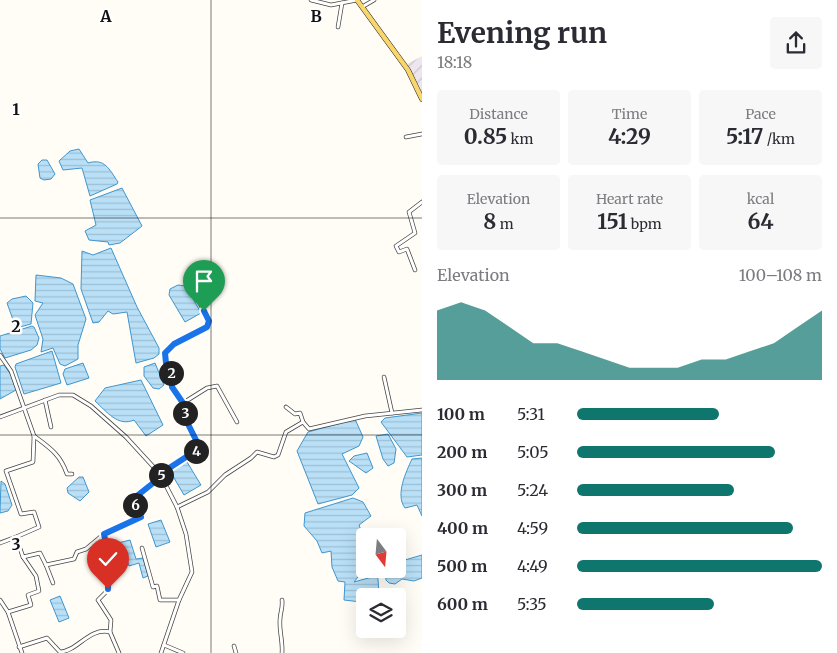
<!DOCTYPE html>
<html lang="en">
<head>
<meta charset="utf-8">
<style>
	:root { --surface:#fff; --page:#f7f7f7; --text:#2b2b33; --muted:#7c7c81; --accent:#0f766e }
	body { margin:0; font-family:Merriweather,serif; background:var(--page); color:var(--text); height:100vh; display:flex; flex-direction:column; font-size:19px; white-space:nowrap }
	* { box-sizing:border-box; margin:0 }
	p { font-size:16px; color:var(--muted) }
	.icon { flex:none; width:28px; height:28px; fill:none; stroke:currentColor; stroke-width:2; stroke-linecap:round; stroke-linejoin:round }
	.map { position:relative; flex:1; overflow:hidden }
	.details { display:flex; flex-direction:column; background:var(--surface); width:415px }
	.details>* { flex:none }
	.needle { width:32px; rotate:164deg }
	.controls { position:absolute; left:356px; top:528px; display:grid; gap:10px }
	.controls a { display:grid; place-items:center; width:50px; height:50px; border-radius:5px; background:var(--surface); box-shadow:0 5px 20px #0002; font-size:25px }
	.pin { position:absolute; display:grid; place-items:center; width:42px; height:42px; color:#fff; margin:-51px -21px; border-radius:50% 50% 50% 0; rotate:-45deg; box-shadow:0 0 5px #0007 }
	.pin .icon { rotate:45deg }
	.km { position:absolute; width:25px; height:25px; margin:-12px; border-radius:50%; background:#222; color:#fff; font-size:14px; line-height:25px; text-align:center }
	.round { display:grid; place-items:center; flex:none; width:52px; height:52px; border-radius:5px; background:var(--page) }
	.headline { display:flex; align-items:center; justify-content:space-between; height:85px; padding:0 15px }
	h1 { font-size:28px; font-weight:700; line-height:38px }
	.stats { display:grid; grid-template-columns:repeat(3,1fr); gap:8px; height:85px; padding:5px 15px }
	.stats div { display:grid; align-content:center; border-radius:5px; background:var(--page); text-align:center }
	.stats b { font-size:21px; font-weight:700 }
	.stats small { font-size:14px; font-weight:400 }
	.stats p { font-size:14px }
	.chart { height:140px; padding:10px 15px }
	.chart p { display:flex; justify-content:space-between }
	.chart svg { width:100%; height:90px; margin-top:5px; fill:var(--accent); opacity:.7 }
	ul { padding:0 15px; list-style:none; font-size:16px }
	li { display:grid; grid-template-columns:80px 60px 1fr; align-items:center; height:38px }
	li i { height:12px; border-radius:6px; background:var(--accent) }
	main { display:flex; flex:1; min-height:0 }
	.map>svg:first-child { display:block }
	.industrial { fill:url(#industrial-furrows) }
	.water { fill:url(#water-rules); stroke:#3f96cf }
	.lines { fill:none; stroke-linecap:round; stroke-linejoin:round }
	.minor-casing { stroke:#444; stroke-width:4.5 }
	.major-casing { stroke:#222; stroke-width:5.5 }
	.minor { stroke:#fff; stroke-width:3 }
	.major { stroke:#f9d66b; stroke-width:4.5 }
	.route-casing { stroke:#fff; stroke-width:10 }
	.route { stroke:#1a73e8; stroke-width:6 }
	.grid { fill:none; stroke:#111; stroke-width:1; stroke-opacity:0.55 }
	.grid-label { font-size:16px; text-anchor:middle; font-weight:bold; fill:#111; stroke:#fff; stroke-width:5; stroke-linejoin:round; paint-order:stroke }
</style>
</head>
<body>
<main>
<div class="map">
<svg width="422" height="653" viewBox="0 0 422 653">
	<defs>
		<pattern id="industrial-furrows" width="10" height="10" patternUnits="userSpaceOnUse" patternTransform="scale(1.25)"><rect width="10" height="10" fill="#eee6ef"/><path d="M-1 1l2-2M0 10L10 0M9 11l2-2" fill="none" stroke="#cbc4cc"/></pattern>
		<pattern id="water-rules" width="6" height="5" patternUnits="userSpaceOnUse" patternTransform="scale(1.25)"><rect width="6" height="5" fill="#b9e0f7"/><path d="M0 2.5h6" fill="none" stroke="#9ebfd3"/></pattern>
	</defs>
	<rect width="100%" height="100%" fill="#fffdf5"/>
	<path class="industrial" d="M422,56V93L407,64Z"/>
	<g class="water">
		<path d="M79,149L88,163C105,158 109,169 118,182L117,184L90,196L82,168L63,170L59,161L70,151Z"/>
		<path d="M42,160H47L55,174L51,179L44,180L40,178L38,164Z"/>
		<path d="M122,188L142,226L120,243L109,245L108,242L89,240L85,231L96,225L90,200Z"/>
		<path d="M111,248L137,307L159,348V354L154,358L136,363L127,312L113,314L108,311L99,322L93,323L81,289L82,251L93,255Z"/>
		<path d="M36,275L61,278L73,284L86,319L78,345V359L65,366L60,364L53,348L41,352L43,339L35,315L43,303L35,301Z"/>
		<path d="M178,285L186,286L201,313L185,322L169,295L170,289Z"/>
		<path d="M26,296L33,303L31,324L16,328L7,303L12,299Z"/>
		<path d="M32,326L34,327L39,338L37,345L31,350L5,358L0,349V336Z"/>
		<path d="M52,351L61,383L24,394L15,367L16,364Z"/>
		<path d="M83,363L89,378L67,385L63,374L65,369Z"/>
		<path d="M155,363L164,385L159,389L153,388L144,376V367Z"/>
		<path d="M4,365L11,375L16,390L0,399V366Z"/>
		<path d="M141,380L163,425L146,436L134,420C118,427 107,412 95,401L105,388Z"/>
		<path d="M422,413V455L407,457L381,422L385,418Z"/>
		<path d="M355,419L363,437L359,446L342,454L359,488L352,495L318,504L297,451L308,432Z"/>
		<path d="M388,434L396,449L394,463L388,466L383,459L376,436Z"/>
		<path d="M367,453L373,468L366,473L349,461L354,456Z"/>
		<path d="M422,458V516L417,505L405,508C395,495 406,472 412,459Z"/>
		<path d="M187,462L201,485L184,495L170,471Z"/>
		<path d="M79,477H83L89,492L80,501L68,493L67,488Z"/>
		<path d="M1,481L5,484L12,505L8,511L0,513Z"/>
		<path d="M353,498L363,502L371,516L359,525L365,541V568L354,582L372,577L375,572L378,579L379,596H365V626L357,627C356,617 362,611 361,602L344,600L345,582L338,581L332,567L331,551L322,553L317,541L304,526L305,513Z"/>
		<path d="M161,520L170,542L156,547L148,524Z"/>
		<path d="M130,540L136,559L143,558L148,576L143,578L139,563L129,566L126,558L116,561L114,554L117,553L114,544Z"/>
		<path d="M422,555V578L414,581L402,579L395,584L389,583L386,580L385,569H398V562Z"/>
		<path d="M60,596L69,618L59,622L50,600Z"/>
	</g>
	<g class="lines">
		<defs>
			<g id="minor">
				<path d="M311,0L331,5L357,0"/>
				<path d="M362,7L374,0"/>
				<path d="M338,27L342,3"/>
				<path d="M406,137L422,134"/>
				<path d="M415,270L407,249L399,252L396,246L415,233L409,212L422,202"/>
				<path d="M0,355L11,371L34,436C50,448 60,454 67,474H72"/>
				<path d="M384,377L392,413"/>
				<path d="M45,400L51,427"/>
				<path d="M183,403L207,388L217,386L237,422"/>
				<path d="M286,407L295,414L300,413L303,422L309,429L365,416L422,410"/>
				<path d="M0,417L59,395H73L91,406L126,437L160,474L177,507L186,534L192,572L179,600L161,653"/>
				<path d="M34,436L33,462L6,471L21,514L34,512L39,527L16,537L23,557L40,553L46,565L74,559L77,552L86,549L104,534L141,517L133,499L162,476"/>
				<path d="M160,474L200,448L188,424L183,403L171,387L172,374L166,363V351L174,343L209,325L204,311L186,278"/>
				<path d="M177,507L208,492L225,475L251,458L257,452L274,457L278,455L286,432L303,422"/>
				<path d="M104,534L109,559V589L98,600L111,620L110,632L119,653"/>
				<path d="M0,543L16,537"/>
				<path d="M142,548L153,587L157,586L160,600H179"/>
				<path d="M46,565L53,583"/>
				<path d="M0,600L8,612L22,653"/>
				<path d="M282,600C283,609 280,612 280,620C279,630 283,642 282,653"/>
				<path d="M8,612L31,605L28,595L39,591L36,576L23,557"/>
				<path d="M164,645L183,653"/>
				<path d="M234,646L236,653"/>
				<path d="M19,647L47,638L60,652C78,651 89,627 110,632"/>
			</g>
			<path id="major" d="M357,0L408,70L422,99"/>
		</defs>
		<use href="#minor" class="minor-casing"/>
		<use href="#major" class="major-casing"/>
		<use href="#minor" class="minor"/>
		<use href="#major" class="major"/>
	</g>
	<g class="lines">
		<defs>
			<path id="route" d="M108,589L109,559L104,534L141,517L133,499L162,476L160,474L200,448L188,424L183,403L172,387V374L166,363L165,353L174,344L207,327L209,321L204,311"/>
		</defs>
		<use href="#route" class="route-casing"/>
		<use href="#route" class="route"/>
	</g>
	<path class="grid" d="M211,0V653M0,218H422M0,435H422"/>
	<g class="grid-label">
		<text x="106" y="22">A</text>
		<text x="316" y="22">B</text>
		<text x="16" y="115">1</text>
		<text x="16" y="332">2</text>
		<text x="16" y="550">3</text>
	</g>
</svg>
<div class="controls">
<a><svg class="needle" viewBox="-14 -14 28 28"><path d="M0-13l5 13h-10z" fill="#e53935"/><path d="M0 13l5-13h-10z" fill="#7c7c81"/></svg></a>
<a><svg class="icon" aria-label="layers" viewBox="0 0 24 24"><path d="M12 4l9 5-9 5-9-5zM3 14l9 5 9-5"/></svg></a>
</div>
<div class="pin" style="left:204px;top:311px;background:#1e9e55"><svg class="icon" aria-label="arrive" viewBox="0 0 24 24"><path d="M6 21V4h12l-3 4 3 4H6"/></svg></div>
<div class="pin" style="left:108px;top:589px;background:#d93025"><svg class="icon" aria-label="check" viewBox="0 0 24 24"><path d="M5 12l5 5 9-10"/></svg></div>
<b class="km" style="left:171px;top:373px">2</b>
<b class="km" style="left:185px;top:413px">3</b>
<b class="km" style="left:196px;top:451px">4</b>
<b class="km" style="left:161px;top:475px">5</b>
<b class="km" style="left:135px;top:505px">6</b>
</div>
<section class="details">
<div class="headline"><div><h1>Evening run</h1><p>18:18</p></div><a class="round"><svg class="icon" aria-label="share" viewBox="0 0 24 24"><path d="M12 15V3M7 8l5-5 5 5M5 13v7h14v-7"/></svg></a></div>
<div class="stats">
<div><p>Distance</p><b>0.85<small> km</small></b></div>
<div><p>Time</p><b>4:29</b></div>
<div><p>Pace</p><b>5:17<small> /km</small></b></div>
</div>
<div class="stats">
<div><p>Elevation</p><b>8<small> m</small></b></div>
<div><p>Heart rate</p><b>151<small> bpm</small></b></div>
<div><p>kcal</p><b>64</b></div>
</div>
<div class="chart"><p><span>Elevation</span>100–108 m</p>
<svg viewBox="0 0 160 44" preserveAspectRatio="none"><path d="M0 44V10L10 6L20 10L30 18L40 26L50 26L60 30L70 34L80 38L90 38L100 38L110 34L120 34L130 30L140 26L150 18L160 10V44z"/></svg>
</div>
<ul>
<li><b>100 m</b>5:31<i style="width:58%"></i></li>
<li><b>200 m</b>5:05<i style="width:81%"></i></li>
<li><b>300 m</b>5:24<i style="width:64%"></i></li>
<li><b>400 m</b>4:59<i style="width:88%"></i></li>
<li><b>500 m</b>4:49<i style="width:100%"></i></li>
<li><b>600 m</b>5:35<i style="width:56%"></i></li>
</ul>
</section>
</main>
</body>
</html>
